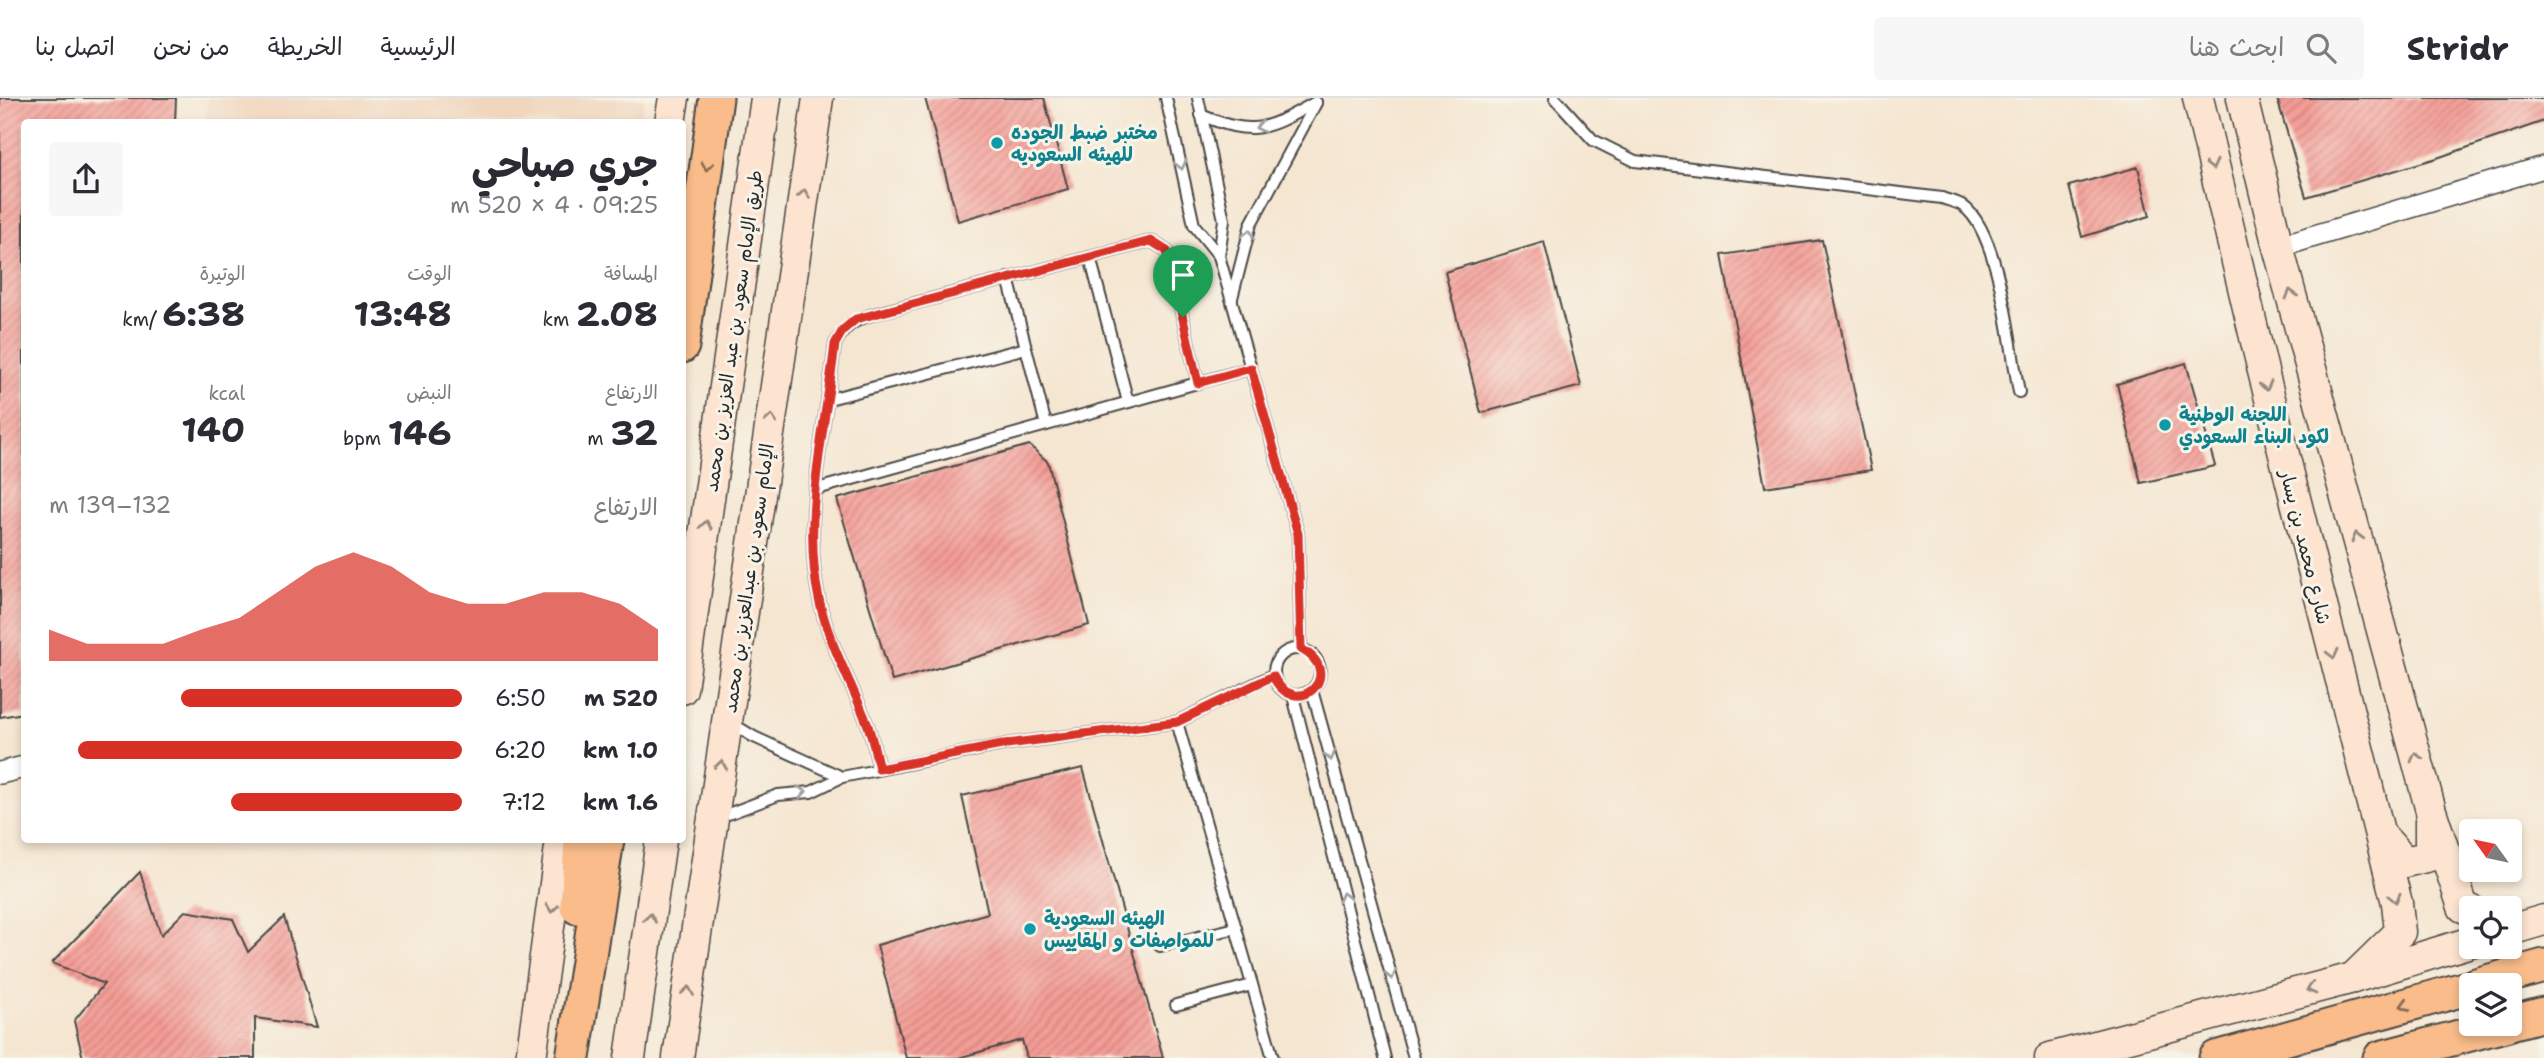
<!DOCTYPE html>
<html lang="ar">
<head>
<meta charset="utf-8">
<style>
	:root { --surface:#fff; --page:#f7f7f7; --text:#2b2b33; --muted:#7c7c81; --line:#e1e1e2; --accent:#d93025 }
	body { margin:0; font-family:"Shantell Sans","Playpen Sans Arabic",sans-serif; background:var(--page); color:var(--text); direction:rtl; height:100vh; display:flex; flex-direction:column; font-size:26px; white-space:nowrap }
	* { box-sizing:border-box; margin:0 }
	p { font-size:23px; color:var(--muted) }
	.icon { flex:none; width:38px; height:38px; fill:none; stroke:currentColor; stroke-width:2; stroke-linecap:round; stroke-linejoin:round }
	.map { position:relative; flex:1; overflow:hidden; direction:ltr }
	.panel { position:absolute; left:21px; top:21px; width:665px; height:724px; display:flex; flex-direction:column; background:var(--surface); border-radius:7px; box-shadow:0 4px 10px #0003; direction:rtl }
	.panel>* { flex:none }
	.needle { width:46px; rotate:303deg }
	.controls { position:absolute; left:2459px; top:721px; display:grid; gap:14px }
	.controls a { display:grid; place-items:center; width:63px; height:63px; border-radius:7px; background:var(--surface); box-shadow:0 4px 10px #0003; font-size:35px }
	.pin { position:absolute; display:grid; place-items:center; width:60px; height:60px; color:#fff; margin:-72px -30px; border-radius:50% 50% 50% 0; rotate:-45deg; box-shadow:0 0 7px #0007 }
	.pin .icon { rotate:45deg }
	.round { display:grid; place-items:center; flex:none; width:74px; height:74px; border-radius:7px; background:var(--page) }
	.summary { display:flex; align-items:center; justify-content:space-between; height:119px; padding:0 28px }
	h1 { font-size:38px; font-weight:700; line-height:52px }
	.stats { display:grid; grid-template-columns:repeat(3,1fr); gap:10px; height:119px; padding:7px 28px }
	.stats div { display:grid; align-content:center }
	.stats b { font-size:35px; font-weight:700 }
	.stats small { font-size:19px; font-weight:400 }
	.stats p { font-size:19px }
	.chart { height:196px; padding:14px 28px }
	.chart p { display:flex; justify-content:space-between }
	.chart svg { width:100%; height:126px; margin-top:7px; fill:var(--accent); opacity:.7 }
	ul { padding:0 28px; list-style:none; font-size:23px }
	li { display:grid; grid-template-columns:112px 84px 1fr; align-items:center; height:52px }
	li i { height:18px; border-radius:9px; background:var(--accent) }
	header { display:flex; align-items:center; gap:42px; box-sizing:border-box; height:98px; padding:0 35px; background:var(--surface); border-bottom:2px solid var(--line) }
	header strong { font-size:33px }
	nav { display:flex; gap:38px; margin-inline-start:auto; font-size:24px }
	.search { width:490px; height:63px; background:var(--page); display:flex; align-items:center; gap:18px; box-sizing:border-box; padding:0 24px; border-radius:7px; color:var(--muted); font-size:26px }
	.map>svg:first-child { display:block }
	.built { fill:#f1d5bd }
	.building { fill:url(#building-hatch) }
	.lines { fill:none; stroke-linecap:round; stroke-linejoin:round }
	.lane-casing { stroke:#494744; stroke-width:14 }
	.street-casing { stroke:#494744; stroke-width:24 }
	.secondary-casing { stroke:#494744; stroke-width:33 }
	.primary-casing { stroke:#494744; stroke-width:37 }
	.lane { stroke:#fff; stroke-width:10 }
	.street { stroke:#fff; stroke-width:21 }
	.secondary { stroke:#fde4d0; stroke-width:30 }
	.primary { stroke:#f9bc8a; stroke-width:33 }
	.oneway { stroke:#a0a0a0 }
	.oneway2 { stroke:#94887e }
	.oneway3 { stroke:#886c56 }
	.route-casing { stroke:#fff; stroke-width:14 }
	.route { stroke:#d93025; stroke-width:9 }
	.culture-dot { fill:#0f9aa8; stroke:#f7f3e8; stroke-width:2.5 }
	.labels { text-anchor:middle; stroke-width:6; stroke-linejoin:round; paint-order:stroke }
	.culture-label { font-size:19px; font-weight:bold; fill:#0d838f; stroke:#f7f3e8; text-anchor:start }
	.street-label { font-size:19px; fill:#2b2b2b; stroke:#f7f3e8 }
</style>
</head>
<body>
<header>
<strong>Stridr</strong>
<div class="search"><svg class="icon" aria-label="search" viewBox="0 0 24 24"><circle cx="10" cy="10" r="6"/><path d="M15 15l6 6"/></svg>ابحث هنا</div>
<nav><a>الرئيسية</a><a>الخريطة</a><a>من نحن</a><a>اتصل بنا</a></nav>
</header>
<div class="map">
<svg width="2544" height="960" viewBox="0 0 2544 960">
	<defs>
		<pattern id="building-hatch" width="6" height="6" patternUnits="userSpaceOnUse" patternTransform="scale(1.75)"><rect width="6" height="6" fill="#f59d96"/><path d="M-1 1l2-2M0 6l6-6M5 7l2-2" fill="none" stroke="#c7807b"/></pattern>
	</defs>
	<rect width="100%" height="100%" fill="#f7f3e8"/>
	<filter id="ink" filterUnits="userSpaceOnUse"><feTurbulence type="fractalNoise" baseFrequency=".0143" numOctaves="2"/><feDisplacementMap in="SourceGraphic" scale="14" xChannelSelector="R" yChannelSelector="G"/><feConvolveMatrix kernelMatrix="1 2 1 2 8 2 1 2 1" color-interpolation-filters="sRGB"/></filter>
	<filter id="wash" filterUnits="userSpaceOnUse"><feTurbulence type="fractalNoise" baseFrequency=".00686" numOctaves="4" result="noise"/><feDisplacementMap in="SourceGraphic" scale="28" xChannelSelector="R" yChannelSelector="G"/><feGaussianBlur stdDeviation="1.57" result="paint"/><feColorMatrix in="noise" values="0 0 0 0 0 0 0 0 0 0 0 0 0 0 0 0 0 1.4 0 .05"/><feComposite in="paint" operator="in"/></filter>
	<g filter="url(#wash)">
		<rect width="100%" height="100%" fill="#f5e6d1"/>
		<path class="built" d="M208,0H644L640,24H205Z"/>
		<g id="blocks">
			<g class="building">
				<path d="M0,0H176L175,24H24V615L0,619Z"/>
				<path d="M925,0H1044L1068,91L958,123Z"/>
				<path d="M2277,0H2544V23L2437,60L2306,99Z"/>
				<path d="M2138,69L2150,118L2082,139L2069,88Z"/>
				<path d="M1822,142L1871,372L1765,389L1722,157Z"/>
				<path d="M1544,144L1581,288L1481,315L1445,174Z"/>
				<path d="M2186,265L2215,368L2141,385L2117,286Z"/>
				<path d="M1029,347L1048,364L1089,527L892,583L837,401Z"/>
				<path d="M1083,670L1163,960H1027L1022,942L958,960H906L877,847L988,815L962,698Z"/>
				<path d="M140,774L161,837L185,813L233,821L248,854L284,819L317,929L255,920V960H83L74,923L104,886L52,865Z"/>
			</g>
		</g>
	</g>
	<g filter="url(#ink)">
		<use href="#blocks" fill-opacity="0" stroke="#494744" stroke-width="2"/>
		<g class="lines">
			<defs>
				<g id="lane">
					<path d="M1166,0L1194,127L1219,158"/>
					<path d="M1198,0L1224,122L1219,158L1298,436L1301,551"/>
					<path d="M1555,0L1593,42L1635,63L1942,100C1949,103 1958,104 1963,108C2000,134 2010,249 2019,294"/>
					<path d="M1201,17C1255,40 1267,31 1316,4"/>
					<path d="M1090,159L1128,304"/>
					<path d="M1008,180L1046,327"/>
					<path d="M1232,200L1251,126L1316,5"/>
					<path d="M829,301L1026,250"/>
					<path d="M817,391L1251,270"/>
					<circle cx="1297" cy="574" r="23"/>
					<path d="M1312,592L1414,960"/>
					<path d="M1293,598L1385,960"/>
					<path d="M1177,624L1273,960"/>
					<path d="M731,625L754,639L842,679"/>
					<path d="M879,671C875,654 872,636 865,620C849,580 828,543 819,501C801,419 826,328 835,246C845,228 854,222 874,216L1151,143L1167,153L1198,285"/>
					<path d="M715,721L778,697L811,694L842,679L1007,646L1177,624L1273,577"/>
					<path d="M1160,848L1236,830"/>
					<path d="M1176,907L1252,887"/>
				</g>
				<g id="street">
					<path d="M2278,149L2544,69"/>
					<path d="M0,675L24,669"/>
				</g>
				<g id="secondary">
					<path d="M2198,0L2263,273L2397,805L2400,834L2353,880"/>
					<path d="M2242,0L2278,149L2431,713L2463,809L2471,812"/>
					<path d="M670,24L674,0"/>
					<path d="M682,591L766,0"/>
					<path d="M2380,736L2405,764L2430,758V724"/>
					<path d="M2510,832L2544,822"/>
					<path d="M531,960L561,742"/>
					<path d="M630,960L661,742"/>
					<path d="M678,960L818,0"/>
					<path d="M2050,960L2353,880L2471,844"/>
				</g>
				<g id="primary">
					<path d="M682,248L716,0"/>
					<path d="M577,809L581,742"/>
					<path d="M2476,887L2544,868"/>
					<path d="M2510,925L2544,916"/>
					<path d="M573,960L607,742"/>
					<path d="M2216,960L2471,889"/>
					<path d="M2380,960L2508,926"/>
				</g>
			</defs>
			<use href="#lane" class="lane-casing"/>
			<use href="#street" class="street-casing"/>
			<use href="#secondary" class="secondary-casing"/>
			<use href="#primary" class="primary-casing"/>
			<use href="#lane" class="lane"/>
			<use href="#street" class="street"/>
			<use href="#secondary" class="secondary"/>
			<use href="#primary" class="primary"/>
		</g>
		<defs><path id="oneway-chevron" d="M-2-3.5L2.5 0L-2 3.5" fill="none" stroke-width="1.6" stroke-linecap="round" stroke-linejoin="round" transform="scale(1.75)"/></defs>
		<g class="oneway">
			<use href="#oneway-chevron" transform="translate(1260 29) rotate(169)"/>
			<use href="#oneway-chevron" transform="translate(1181 67) rotate(77)"/>
			<use href="#oneway-chevron" transform="translate(1249 136) rotate(-74)"/>
			<use href="#oneway-chevron" transform="translate(1330 658) rotate(75)"/>
			<use href="#oneway-chevron" transform="translate(802 694) rotate(-9)"/>
			<use href="#oneway-chevron" transform="translate(1344 799) rotate(-104)"/>
			<use href="#oneway-chevron" transform="translate(1391 877) rotate(75)"/>
		</g>
		<g class="oneway2">
			<use href="#oneway-chevron" transform="translate(2212 67) rotate(76)"/>
			<use href="#oneway-chevron" transform="translate(804 96) rotate(-82)"/>
			<use href="#oneway-chevron" transform="translate(2291 196) rotate(-105)"/>
			<use href="#oneway-chevron" transform="translate(2266 288) rotate(76)"/>
			<use href="#oneway-chevron" transform="translate(771 321) rotate(-82)"/>
			<use href="#oneway-chevron" transform="translate(706 427) rotate(-82)"/>
			<use href="#oneway-chevron" transform="translate(2357 439) rotate(-105)"/>
			<use href="#oneway-chevron" transform="translate(2333 556) rotate(76)"/>
			<use href="#oneway-chevron" transform="translate(2416 659) rotate(-105)"/>
			<use href="#oneway-chevron" transform="translate(721 667) rotate(-82)"/>
			<use href="#oneway-chevron" transform="translate(2395 800) rotate(77)"/>
			<use href="#oneway-chevron" transform="translate(552 810) rotate(98)"/>
			<use href="#oneway-chevron" transform="translate(650 820) rotate(-82)"/>
			<use href="#oneway-chevron" transform="translate(2311 891) rotate(165)"/>
			<use href="#oneway-chevron" transform="translate(688 893) rotate(-81)"/>
		</g>
		<g class="oneway3">
			<use href="#oneway-chevron" transform="translate(707 68) rotate(98)"/>
			<use href="#oneway-chevron" transform="translate(2405 907) rotate(164)"/>
		</g>
	</g>
	<g class="lines" filter="url(#ink)">
		<defs>
			<path id="route" d="M1151,143L1167,153L1198,285L1251,270L1298,436L1301,551C1348,576 1295,624 1273,578L1177,624L1007,646L879,671C875,654 872,636 865,620C849,580 828,543 819,501C801,419 826,328 835,246L843,232L856,221Z"/>
		</defs>
		<use href="#route" class="route-casing"/>
		<use href="#route" class="route"/>
	</g>
	<g class="culture-dot">
		<circle cx="997" cy="45" r="7"/>
		<circle cx="2165" cy="327" r="7"/>
		<circle cx="1030" cy="831" r="7"/>
	</g>
	<g class="labels">
		<g class="culture-label">
			<text x="1011" y="41">مختبر ضبط الجوده<tspan x="1011" dy="22">للهيئه السعوديه</tspan></text>
			<text x="2179" y="323">اللجنه الوطنية<tspan x="2179" dy="22">لكود البناء السعودي</tspan></text>
			<text x="1044" y="827">الهيئه السعودية<tspan x="1044" dy="22">للمواصفات و المقاييس</tspan></text>
		</g>
		<g class="street-label">
			<text transform="translate(733 233) rotate(-82)" y="7">طريق الإمام سعود بن عبد العزيز بن محمد</text>
			<text transform="translate(2306 449) rotate(76)" y="7">شارع محمد بن يسار</text>
			<text transform="translate(748 480) rotate(-82)" y="7">الإمام سعود بن عبدالعزيز بن محمد</text>
		</g>
	</g>
</svg>
<div class="controls">
<a><svg class="needle" viewBox="-14 -14 28 28"><path d="M0-13l5 13h-10z" fill="#e53935"/><path d="M0 13l5-13h-10z" fill="#7c7c81"/></svg></a>
<a><svg class="icon" aria-label="locate" viewBox="0 0 24 24"><circle cx="12" cy="12" r="6"/><path d="M12 2v4M12 18v4M2 12h4M18 12h4"/></svg></a>
<a><svg class="icon" aria-label="layers" viewBox="0 0 24 24"><path d="M12 4l9 5-9 5-9-5zM3 14l9 5 9-5"/></svg></a>
</div>
<div class="pin" style="left:1183px;top:219px;background:#1e9e55"><svg class="icon" aria-label="arrive" viewBox="0 0 24 24"><path d="M6 21V4h12l-3 4 3 4H6"/></svg></div>
<section class="panel">
<div class="summary"><div><h1>جري صباحي</h1><p>09:25 · 4 × 520 m</p></div><a class="round"><svg class="icon" aria-label="share" viewBox="0 0 24 24"><path d="M12 15V3M7 8l5-5 5 5M5 13v7h14v-7"/></svg></a></div>
<div class="stats">
<div><p>المسافة</p><b>2.08<small> km</small></b></div>
<div><p>الوقت</p><b>13:48</b></div>
<div><p>الوتيرة</p><b>6:38<small> /km</small></b></div>
</div>
<div class="stats">
<div><p>الارتفاع</p><b>32<small> m</small></b></div>
<div><p>النبض</p><b>146<small> bpm</small></b></div>
<div><p>kcal</p><b>140</b></div>
</div>
<div class="chart"><p><span>الارتفاع</span>132–139 m</p>
<svg viewBox="0 0 160 44" preserveAspectRatio="none"><path d="M0 44V33L10 38L20 38L30 38L40 33L50 29L60 20L70 11L80 6L90 11L100 20L110 24L120 24L130 20L140 20L150 24L160 33V44z"/></svg>
</div>
<ul>
<li><b>520 m</b>6:50<i style="width:68%"></i></li>
<li><b>1.0 km</b>6:20<i style="width:93%"></i></li>
<li><b>1.6 km</b>7:12<i style="width:56%"></i></li>
</ul>
</section>
</div>
</body>
</html>
